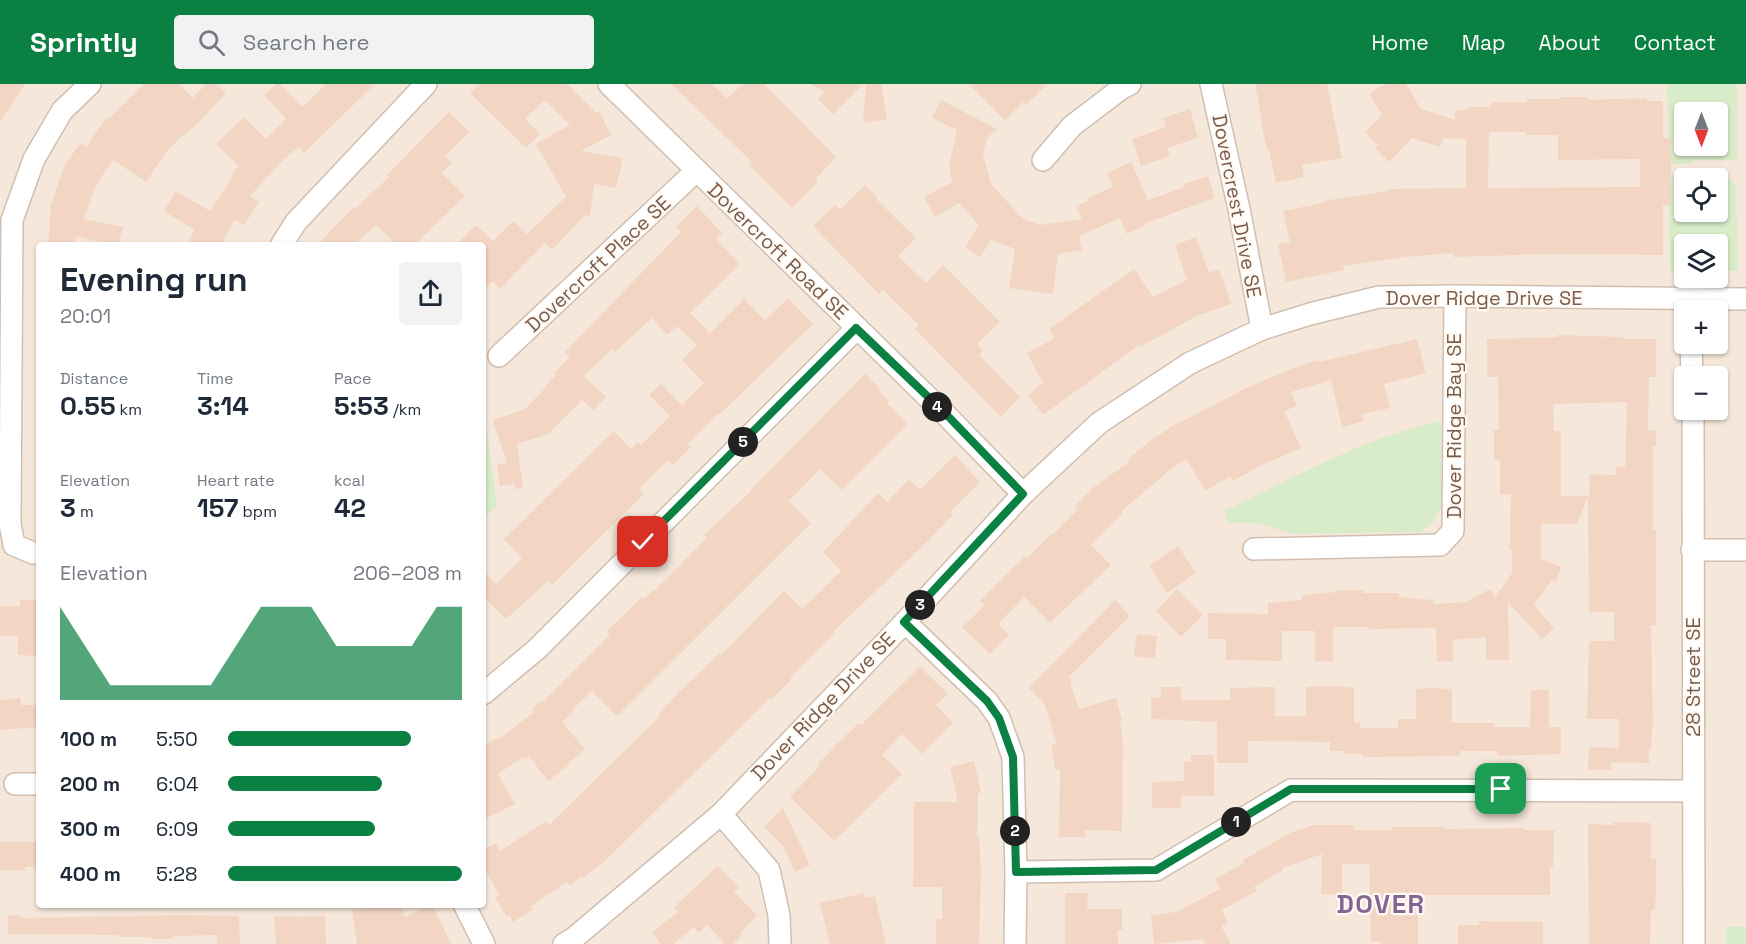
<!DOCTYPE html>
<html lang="en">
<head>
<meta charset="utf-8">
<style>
	:root { --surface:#fff; --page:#f2f2f3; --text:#1f2937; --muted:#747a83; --accent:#0b8043 }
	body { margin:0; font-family:"Space Grotesk",sans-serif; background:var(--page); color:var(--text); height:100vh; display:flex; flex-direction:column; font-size:22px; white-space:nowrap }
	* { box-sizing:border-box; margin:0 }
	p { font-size:20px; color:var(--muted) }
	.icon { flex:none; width:33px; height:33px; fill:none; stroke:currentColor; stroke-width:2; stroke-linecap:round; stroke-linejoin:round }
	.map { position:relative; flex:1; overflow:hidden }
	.drawer { position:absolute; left:36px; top:158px; width:450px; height:666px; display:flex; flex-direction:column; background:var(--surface); border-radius:6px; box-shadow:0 2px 4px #0004 }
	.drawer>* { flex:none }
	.needle { width:39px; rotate:180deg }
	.controls { position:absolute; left:1674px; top:18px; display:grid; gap:12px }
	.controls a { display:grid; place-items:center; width:54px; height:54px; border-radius:6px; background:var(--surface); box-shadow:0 2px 4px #0004; font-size:30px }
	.pin { position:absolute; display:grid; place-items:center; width:51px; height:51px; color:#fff; margin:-26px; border-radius:12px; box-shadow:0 3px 9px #0006 }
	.km { position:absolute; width:30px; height:30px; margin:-15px; border-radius:50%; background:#222; color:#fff; font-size:16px; line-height:30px; text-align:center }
	.round { display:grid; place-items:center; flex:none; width:63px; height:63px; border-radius:6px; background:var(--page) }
	.headline { display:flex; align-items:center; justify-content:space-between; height:102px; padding:0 24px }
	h1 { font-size:33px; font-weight:700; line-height:45px }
	.metrics { display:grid; grid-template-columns:repeat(3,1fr); gap:9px; height:102px; padding:6px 24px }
	.metrics div { display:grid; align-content:center }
	.metrics b { font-size:26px; font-weight:700 }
	.metrics small { font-size:16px; font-weight:400 }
	.metrics p { font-size:16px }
	.chart { height:168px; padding:12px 24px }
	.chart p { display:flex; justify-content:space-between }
	.chart svg { width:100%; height:108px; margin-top:6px; fill:var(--accent); opacity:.7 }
	ul { padding:0 24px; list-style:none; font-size:20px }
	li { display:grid; grid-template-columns:96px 72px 1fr; align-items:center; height:45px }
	li i { height:15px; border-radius:8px; background:var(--accent) }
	header { display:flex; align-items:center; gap:36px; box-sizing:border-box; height:84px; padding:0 30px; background:var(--accent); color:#fff }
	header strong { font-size:28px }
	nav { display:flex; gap:33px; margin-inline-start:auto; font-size:21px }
	.search { width:420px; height:54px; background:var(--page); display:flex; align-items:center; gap:15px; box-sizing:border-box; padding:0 21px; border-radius:6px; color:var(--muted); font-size:22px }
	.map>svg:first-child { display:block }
	.residential { fill:#f5e8da; fill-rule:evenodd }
	.green { fill:#d8ecc9; fill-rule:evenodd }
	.building { fill:#f3d5c3; fill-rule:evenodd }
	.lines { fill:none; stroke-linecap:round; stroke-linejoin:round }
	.minor-casing { stroke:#d1beb0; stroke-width:24 }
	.minor { stroke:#fff; stroke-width:21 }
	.route-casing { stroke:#fff; stroke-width:12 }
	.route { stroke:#0b8043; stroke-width:8 }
	.labels { text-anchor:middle; stroke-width:4.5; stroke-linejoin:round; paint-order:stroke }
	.street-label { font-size:20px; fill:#7a5c4d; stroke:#fffaf3 }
	.district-label { font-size:26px; font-weight:bold; letter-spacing:1.5px; fill:#846695; stroke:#fffaf3 }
</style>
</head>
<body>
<header>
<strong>Sprintly</strong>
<div class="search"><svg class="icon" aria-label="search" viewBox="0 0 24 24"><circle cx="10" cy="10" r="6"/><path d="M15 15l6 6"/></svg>Search here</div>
<nav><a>Home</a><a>Map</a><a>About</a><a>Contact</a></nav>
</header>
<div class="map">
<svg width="1746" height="860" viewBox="0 0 1746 860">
	<rect width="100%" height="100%" fill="#fdf6ec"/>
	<path class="residential" d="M0,0H1746V843H1726V860H0ZM1684,28H1718V62H1684ZM1684,94H1718V128H1684ZM39,160H483V820H39ZM1684,160H1718V194H1684ZM1684,226H1718V260H1684ZM1684,292H1718V326H1684Z"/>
	<g class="green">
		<path d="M1667,0H1737V76H1694L1692,80H1669ZM1684,28H1718V62H1684Z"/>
		<path d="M1672,94H1729L1736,101L1738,187H1718V160H1684V187H1670L1669,100ZM1684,94H1718V128H1684Z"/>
		<path d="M483,319L497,422L483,435Z"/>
		<path d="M1441,337V424L1434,437L1420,448L1294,450L1256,439H1229L1224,427C1292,395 1367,352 1441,337Z"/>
		<rect x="1726" y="843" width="20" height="17"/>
	</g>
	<g class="building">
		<path d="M0,0H25L0,38Z"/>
		<path d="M144,0H179L193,14L206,0H217L226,9L200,37L185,51L184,50L166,68L146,98L113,76L96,101L84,135L123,143L118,160H109L76,152L75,160H48L51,121L65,80L81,59L86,63L106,34L108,35Z"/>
		<path d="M276,0H280L303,23L326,0H375L304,69L299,63L283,76L250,112L259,118L244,141L235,135L222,160H189L194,146L164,127L176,107L210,127L233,92L231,90L239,82L216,60L244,33L266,55L286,35L264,11Z"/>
		<path d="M479,0H567L596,29L599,27L611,51L581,67L623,74L616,104L594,100L590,132L585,131L552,166L545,159L500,205L493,197L483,206V160H457L476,141L493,157L513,137L527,150L566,113L536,60L570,41L545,16L525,35L540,50L526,64L470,9Z"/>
		<path d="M671,0H712L727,14L743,0H764L836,73L816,95L818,98L792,124L749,81L752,78Z"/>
		<path d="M810,0H863L833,30L818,15L825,8Z"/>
		<path d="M866,0H881L887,35L863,39Z"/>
		<path d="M969,0H1047L1026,21L1023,18L1005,36Z"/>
		<path d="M1255,0H1327L1342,74L1302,81L1304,93L1276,99L1269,66L1267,67L1261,37H1262Z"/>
		<path d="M1385,0H1406L1421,25L1455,36V26H1468V23H1491V18H1527V15H1560V13H1588V16L1647,14V17H1663V54H1671V121H1663V171L1553,170L1453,173V169L1405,173L1343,182L1344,186L1286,198L1278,160L1290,158L1283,127L1323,119V117L1389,107V105L1466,104V55L1443,54L1440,63L1412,54L1389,78L1375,64L1378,61L1365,49L1382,30L1369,10ZM1489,48H1526V51H1558V76L1640,75V103L1488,104Z"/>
		<path d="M941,16L997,45L987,54L983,70L991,100L1023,135L1040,141L1082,135L1076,122L1088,117L1087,114L1113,103L1107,89L1131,78L1148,116L1185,103L1184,100L1208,92L1215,114L1143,140L1144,142L1127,150L1120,134L1079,152L1082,166L1058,170L1053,210L1009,204L1015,165L991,156L980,173L965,163L979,141L959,119L935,133L924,113L952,98L949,82L957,46L932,34Z"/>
		<path d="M1190,25L1198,54L1167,64L1170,72L1141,82L1132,55L1166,43L1163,34Z"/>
		<path d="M449,28L469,48L445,72L452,79L442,89L465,112L415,160H396L376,141L355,160H319L329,148L354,123L355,125L389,93L387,91Z"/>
		<path d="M865,101L878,114L876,115L916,154L898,172L926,199L943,181L1000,238L977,260L983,266L979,271L1020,313L1001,333L915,245L919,241L883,206L879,210L813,142L835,121L840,126Z"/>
		<path d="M697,122L722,149L716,155L740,180L690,229L710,249L744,215L765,236L788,214L813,240L719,331L718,330L688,360L691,363L673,381L668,376L639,405L644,410L552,501L548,497L506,535L483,512V486L496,500L522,474L504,455L614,347L631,365L638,358L641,361L670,332L649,311L661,300L682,321L704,299L682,276L697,261L677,242L667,251L652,234L615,268L612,265L584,292L606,313L593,326L582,316L548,350L517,360L523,404L516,405L514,400L500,402L497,380L507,379L493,336L525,325L547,302L546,301L556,291L554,289L570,273L565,268L681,148L676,143Z"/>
		<path d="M1196,153L1209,189L1219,185L1231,220L1197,232L1140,263L1139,261L1043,331L1028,311L1043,299L1027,269L1055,254L1049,245L1134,185L1153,213L1187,196L1175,161Z"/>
		<path d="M1557,251L1623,253V255H1656V293H1649L1648,346H1656V362H1653V446H1656V541H1651L1653,643H1652L1651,666H1649V679L1611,678V686H1588L1589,663L1619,664V635H1587L1589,557H1614V528H1589L1588,413L1577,440H1541V475L1561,483L1556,497L1552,496L1534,521L1554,544L1542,555L1508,518L1509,576H1486V553L1453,556V577L1437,578L1436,544L1369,545V543H1333V578L1315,577V547H1282V577L1226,576V555H1208V529L1268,530V519L1302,516V511L1337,508V506H1363V509H1399V513L1433,516V520L1466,518L1490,505L1495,513L1512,489V466H1510L1511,410H1500V376H1494V346H1499L1498,293H1487V255L1557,253ZM1627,318L1625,383L1616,382V391L1590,390L1589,412H1561V347H1554L1553,320Z"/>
		<path d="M1417,255L1426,289L1384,300L1390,324L1362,330L1364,337L1342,343L1331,296L1291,308L1297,322L1284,327L1301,364L1258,383L1233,397L1230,392L1206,407L1186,375L1171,385L1122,427L1123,429L1091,461L1111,481L1050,539L1024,513L998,540L1009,551L990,570L962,543L985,521L980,517L1025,472L1027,474L1051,450L1052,451L1078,425L1075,422L1093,404L1130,377L1128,375L1151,356L1182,336L1183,337L1248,303L1293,284L1319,276V278Z"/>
		<path d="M865,290L881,306L880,308L889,317L887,319L908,340L842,406L820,385L789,417L811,439L617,632L592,607L572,626L573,628L562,638L585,665L568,680L569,681L548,697L529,672L524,675L523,673L498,690L515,720L483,736V663L496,654L498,656L534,628L532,625L543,616L544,617L610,551L607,547L642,513L644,515L654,505L655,506L707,454L704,451L751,407L750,406Z"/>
		<path d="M955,371L980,398L950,428L953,431L929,456L834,547L836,548L790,594L792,595L771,616L769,615L606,776L582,795L581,793L570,801L567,798L531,822L533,825L513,838L509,831L507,833L495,814L500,811L483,783V766L495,759L500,767L546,737L549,741L660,632L658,630L680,607L720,569L721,571L784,507L802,525L841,487L823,468L878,409L887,418L909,396L920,406Z"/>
		<path d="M1178,462L1196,489L1167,509L1149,482Z"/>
		<path d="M1177,505L1203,531L1181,553L1156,527Z"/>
		<path d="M20,516H39L37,572L18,571V552H0V522H20Z"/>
		<path d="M1115,516L1130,532L1069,593L1072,596L1070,598L1079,625L1116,614L1122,636H1120L1123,658L1122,747L1085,746V753H1059L1060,685L1055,686L1051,661L1057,660L1044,619L1029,604Z"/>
		<path d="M1137,550L1157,552L1155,575L1134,572Z"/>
		<path d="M920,583L948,610L936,621L953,639L922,670L902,650L882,671L902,690L834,757L790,713L820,682L818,680L837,660L859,639L861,641Z"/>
		<path d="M1334,602L1354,604V639H1360V644H1398V635H1416V605L1429,604L1452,605V639H1494V643H1530L1531,606H1549V643H1561V670L1497,672V667H1460V672L1363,673V670H1344V667H1330V658L1248,657V679H1217V638L1151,635V614H1161V603H1181V616H1230V604L1275,603V632H1306V603Z"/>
		<path d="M20,614L21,621H39V643L0,646V616Z"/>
		<path d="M1191,671H1214V712H1181V724H1152V698L1184,697V678H1191Z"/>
		<path d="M974,677L981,709H978L977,753H979L981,788L979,860H936V835H942V803H913L914,718H958L950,683Z"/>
		<path d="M783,724L810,781L795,788L784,763L764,743Z"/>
		<path d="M1614,738L1651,739V775H1656V809L1655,826H1651L1650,860H1589L1588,740L1614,741Z"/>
		<path d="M1314,741H1354L1353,746H1392V743H1445V745L1525,744V746H1554L1553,783H1550V811H1418V860H1380V857H1371L1369,780H1342V811L1321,810L1322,770L1282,784L1283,786L1254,803L1257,807L1222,826L1228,838L1221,842L1231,860H1205L1203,855L1154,860L1151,831L1176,828L1220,805L1215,795L1244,779L1243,776L1292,748Z"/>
		<path d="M0,758H39V783H25V787L0,786Z"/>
		<path d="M718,782L739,804L734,808L757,831L741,848L743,850L733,860H725L707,841L699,849L694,843L673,860H661L652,848L678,828L674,823Z"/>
		<path d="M864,809L865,814L875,812L886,860H830L820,819Z"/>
		<path d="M1065,809H1088L1087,825H1122V846H1118V860H1065Z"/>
		<path d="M386,820H401L405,833L432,820L451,860H357L352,826Z"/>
		<path d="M8,831L22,832V834L181,831L239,832L240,860H217V851L172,852V855H151V853H118V851L8,850Z"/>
		<path d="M291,832V833L325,832L326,860H276L274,833Z"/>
		<path d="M1479,837L1543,838V860H1458V841H1479Z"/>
	</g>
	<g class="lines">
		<defs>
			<g id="minor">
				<path d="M609,0L944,329L1023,410"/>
				<path d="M1211,0L1239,125L1262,245"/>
				<path d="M1043,76L1072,42L1122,4L1130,0"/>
				<path d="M282,160L296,138L426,0"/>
				<path d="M1691,260L1692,292"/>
				<path d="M499,272L696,87"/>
				<path d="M1693,326L1694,860"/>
				<path d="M1254,465L1440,461L1453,447L1455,212"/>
				<path d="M1692,466H1746"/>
				<path d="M39,469H33L14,461L10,440L12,136L34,75L62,27L90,0"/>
				<path d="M905,538L987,617L999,634L1013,673L1016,788L1156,786L1291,706L1693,707"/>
				<path d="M483,610L537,565L857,244"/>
				<path d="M15,700H39"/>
				<path d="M721,730L769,786L779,831L780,860"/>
				<path d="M464,820L484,860"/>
				<path d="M564,860L574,854L721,730L905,538L1023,410L1099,339L1190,279L1262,245L1310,230L1379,213L1455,212L1746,215"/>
				<path d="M1015,860L1016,788"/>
			</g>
		</defs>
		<use href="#minor" class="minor-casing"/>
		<use href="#minor" class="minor"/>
	</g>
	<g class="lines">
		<defs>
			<path id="route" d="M643,458L856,244L944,328L1023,410L904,538L987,617L999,634L1013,673L1016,788L1156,786L1291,705H1501"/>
		</defs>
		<use href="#route" class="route-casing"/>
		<use href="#route" class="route"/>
	</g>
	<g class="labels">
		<g class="street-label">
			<text transform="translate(1237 122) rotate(79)" y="7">Dovercrest Drive SE</text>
			<text transform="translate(778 167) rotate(44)" y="7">Dovercroft Road SE</text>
			<text transform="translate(598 180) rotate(-43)" y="7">Dovercroft Place SE</text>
			<text x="1484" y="221">Dover Ridge Drive SE</text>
			<text transform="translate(1454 342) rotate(-90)" y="7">Dover Ridge Bay SE</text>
			<text transform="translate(1693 593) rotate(-90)" y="7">28 Street SE</text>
			<text transform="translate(823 622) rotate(-46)" y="7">Dover Ridge Drive SE</text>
		</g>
		<g class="district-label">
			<text x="1381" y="829">DOVER</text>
		</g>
	</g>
</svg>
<div class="controls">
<a><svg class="needle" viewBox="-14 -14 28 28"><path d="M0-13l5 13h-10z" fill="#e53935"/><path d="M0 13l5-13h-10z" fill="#747a83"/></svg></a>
<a><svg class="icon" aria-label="locate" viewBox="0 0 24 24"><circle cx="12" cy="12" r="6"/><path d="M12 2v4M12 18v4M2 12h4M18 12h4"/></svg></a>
<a><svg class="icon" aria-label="layers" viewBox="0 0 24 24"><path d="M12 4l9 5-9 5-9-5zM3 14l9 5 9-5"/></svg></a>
<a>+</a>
<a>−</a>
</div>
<div class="pin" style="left:1501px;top:705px;background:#1e9e55"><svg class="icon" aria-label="arrive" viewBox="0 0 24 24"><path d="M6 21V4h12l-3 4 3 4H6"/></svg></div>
<div class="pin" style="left:643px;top:458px;background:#d93025"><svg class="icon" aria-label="check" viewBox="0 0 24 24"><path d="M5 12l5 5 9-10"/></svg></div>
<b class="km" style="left:1236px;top:738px">1</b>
<b class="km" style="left:1015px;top:747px">2</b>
<b class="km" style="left:920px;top:521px">3</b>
<b class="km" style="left:937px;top:323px">4</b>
<b class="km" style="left:743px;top:358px">5</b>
<section class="drawer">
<div class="headline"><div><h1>Evening run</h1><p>20:01</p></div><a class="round"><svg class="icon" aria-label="share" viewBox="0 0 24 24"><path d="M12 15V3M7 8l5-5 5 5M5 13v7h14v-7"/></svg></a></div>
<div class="metrics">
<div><p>Distance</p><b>0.55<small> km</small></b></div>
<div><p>Time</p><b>3:14</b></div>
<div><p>Pace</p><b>5:53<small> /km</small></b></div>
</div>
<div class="metrics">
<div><p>Elevation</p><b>3<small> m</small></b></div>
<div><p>Heart rate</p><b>157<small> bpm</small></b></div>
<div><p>kcal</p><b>42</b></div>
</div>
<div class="chart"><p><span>Elevation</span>206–208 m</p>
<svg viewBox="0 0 160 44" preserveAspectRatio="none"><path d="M0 44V6L10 22L20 38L30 38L40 38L50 38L60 38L70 22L80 6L90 6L100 6L110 22L120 22L130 22L140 22L150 6L160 6V44z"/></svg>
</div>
<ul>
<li><b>100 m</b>5:50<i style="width:78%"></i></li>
<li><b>200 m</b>6:04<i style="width:66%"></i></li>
<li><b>300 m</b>6:09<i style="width:63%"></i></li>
<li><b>400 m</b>5:28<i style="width:100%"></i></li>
</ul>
</section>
</div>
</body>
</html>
